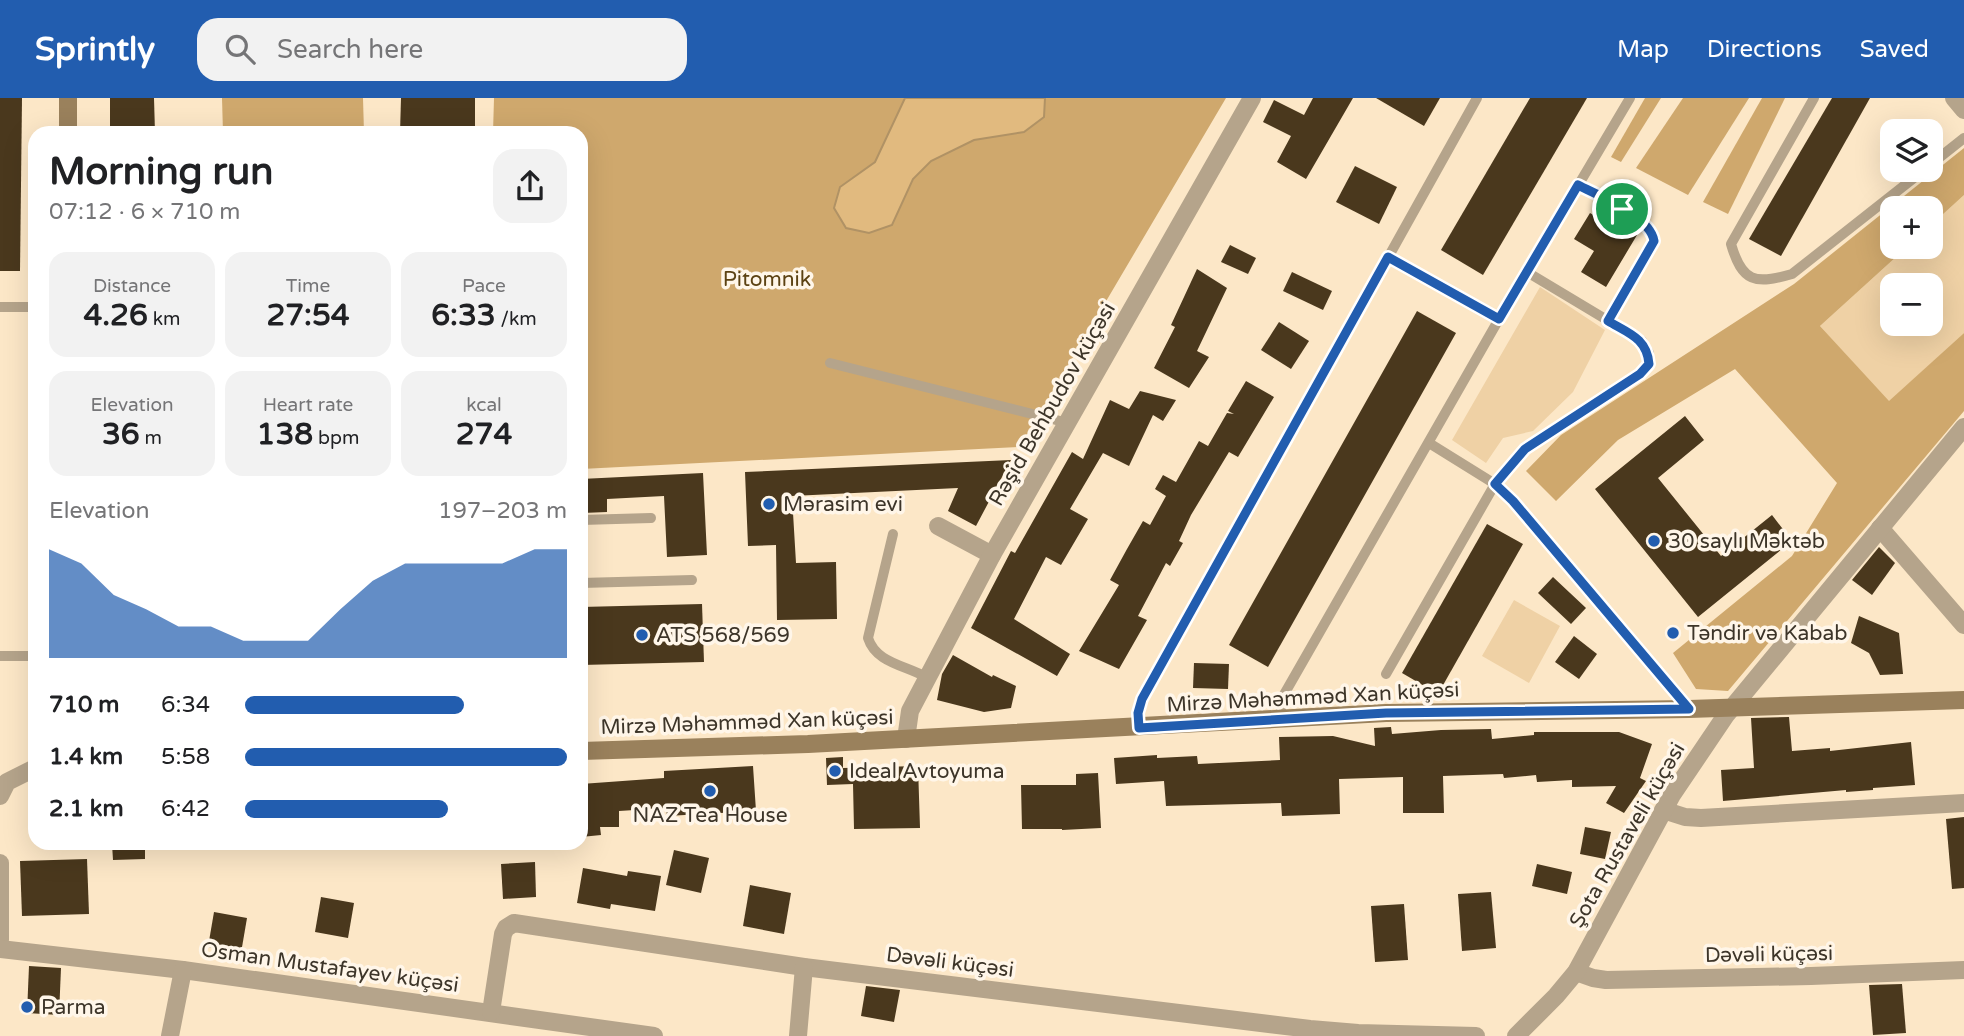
<!DOCTYPE html>
<html lang="en">
<head>
<meta charset="utf-8">
<style>
	:root { --surface:#fff; --page:#f2f2f2; --text:#202124; --muted:#757577; --accent:#225daf }
	body { margin:0; font-family:"Varela Round",sans-serif; background:var(--page); color:var(--text); height:100vh; display:flex; flex-direction:column; font-size:26px; white-space:nowrap }
	* { box-sizing:border-box; margin:0 }
	p { font-size:23px; color:var(--muted) }
	.icon { flex:none; width:38px; height:38px; fill:none; stroke:currentColor; stroke-width:2; stroke-linecap:round; stroke-linejoin:round }
	.map { position:relative; flex:1; overflow:hidden }
	.drawer { position:absolute; left:28px; top:28px; width:560px; height:724px; display:flex; flex-direction:column; background:var(--surface); border-radius:21px; box-shadow:0 7px 28px #0002 }
	.drawer>* { flex:none }
	.controls { position:absolute; left:1880px; top:21px; display:grid; gap:14px }
	.controls a { display:grid; place-items:center; width:63px; height:63px; border-radius:14px; background:var(--surface); box-shadow:0 7px 28px #0002; font-size:35px }
	.pin { position:absolute; display:grid; place-items:center; width:60px; height:60px; color:#fff; margin:-30px; border:4px solid #fff; border-radius:50%; box-shadow:0 2px 7px #0007 }
	.round { display:grid; place-items:center; flex:none; width:74px; height:74px; border-radius:21px; background:var(--page) }
	.summary { display:flex; align-items:center; justify-content:space-between; height:119px; padding:0 21px }
	h1 { font-size:38px; font-weight:700; line-height:52px }
	.metrics { display:grid; grid-template-columns:repeat(3,1fr); gap:10px; height:119px; padding:7px 21px }
	.metrics div { display:grid; align-content:center; border-radius:18px; background:var(--page); text-align:center }
	.metrics b { font-size:30px; font-weight:700 }
	.metrics small { font-size:19px; font-weight:400 }
	.metrics p { font-size:19px }
	.chart { height:196px; padding:14px 21px }
	.chart p { display:flex; justify-content:space-between }
	.chart svg { width:100%; height:126px; margin-top:7px; fill:var(--accent); opacity:.7 }
	ul { padding:0 21px; list-style:none; font-size:23px }
	li { display:grid; grid-template-columns:112px 84px 1fr; align-items:center; height:52px }
	li i { height:18px; border-radius:9px; background:var(--accent) }
	header { display:flex; align-items:center; gap:42px; box-sizing:border-box; height:98px; padding:0 35px; background:var(--accent); color:#fff }
	header strong { font-size:33px }
	nav { display:flex; gap:38px; margin-inline-start:auto; font-size:24px }
	.search { width:490px; height:63px; background:var(--page); display:flex; align-items:center; gap:18px; box-sizing:border-box; padding:0 24px; border-radius:21px; color:var(--muted); font-size:26px }
	.map>svg:first-child { display:block }
	.green { fill:#efd1a5; fill-rule:evenodd }
	.forest { fill:#cfa86d }
	.water { fill:#e1ba7f; stroke:#b09265; stroke-width:2 }
	.building { fill:#4a381d }
	.lines { fill:none; stroke-linecap:round; stroke-linejoin:round }
	.lane { stroke:#b5a48b; stroke-width:10 }
	.street { stroke:#b5a48b; stroke-width:18 }
	.secondary { stroke:#9a815c; stroke-width:18 }
	.route-casing { stroke:#fff; stroke-width:14 }
	.route { stroke:#225daf; stroke-width:9 }
	.poi-dot { fill:#225daf; stroke:#fff6e9; stroke-width:2.5 }
	.labels { text-anchor:middle; stroke-width:7; stroke-linejoin:round; paint-order:stroke }
	.park-label { font-size:21px; fill:#5c4213; stroke:#fff6e9 }
	.street-label { font-size:21px; fill:#3d3529; stroke:#fff6e9 }
	.poi-label { font-size:21px; fill:#3d3529; stroke:#fff6e9; text-anchor:start }
</style>
</head>
<body>
<header>
<strong>Sprintly</strong>
<div class="search"><svg class="icon" aria-label="search" viewBox="0 0 24 24"><circle cx="10" cy="10" r="6"/><path d="M15 15l6 6"/></svg>Search here</div>
<nav><a>Map</a><a>Directions</a><a>Saved</a></nav>
</header>
<div class="map">
<svg width="1964" height="938" viewBox="0 0 1964 938">
	<rect width="100%" height="100%" fill="#fce7c7"/>
	<g class="green">
		<path d="M1964,97V235L1889,304L1820,228L1907,149H1930V128ZM1892,187H1930V226H1892Z"/>
		<path d="M1540,189L1605,232L1573,294L1533,333L1503,340L1486,365L1452,342Z"/>
		<path d="M1514,502L1560,528L1529,585L1482,558Z"/>
	</g>
	<g class="forest">
		<path d="M222,0H363L364,35H223Z"/>
		<path d="M494,0H1226L1020,349L581,371V35H493Z"/>
		<path d="M1645,0H1661L1621,64L1611,59Z"/>
		<path d="M1683,0H1749L1688,97L1636,70Z"/>
		<path d="M1762,0H1785L1728,116L1703,104Z"/>
		<path d="M1964,50V97L1930,128V110H1892V149H1907L1820,228L1889,303L1964,235V313L1728,593L1696,591L1673,555L1792,458L1837,385L1735,271L1618,342L1556,403L1526,373L1561,337L1794,186Z"/>
	</g>
	<path class="water" d="M905,0H1045L1044,19L1024,34L974,42L931,63L913,81L892,127L869,135L846,130L834,110L840,89L875,64Z"/>
	<g class="building">
		<path d="M0,0H22L20,173H0Z"/>
		<path d="M110,0H154L155,35H110Z"/>
		<path d="M401,0H475V35H400Z"/>
		<path d="M1313,0H1353L1306,81L1277,64L1291,38L1263,24L1274,2L1304,17Z"/>
		<path d="M1376,0H1440L1424,28Z"/>
		<path d="M1530,0H1587L1483,177L1441,152Z"/>
		<path d="M1832,0H1870L1781,158L1749,141Z"/>
		<path d="M1355,68L1397,89L1379,126L1336,104Z"/>
		<path d="M1590,115L1610,127L1613,122L1637,137L1606,189L1581,174L1594,153L1574,141Z"/>
		<path d="M1230,147L1256,160L1248,176L1221,164Z"/>
		<path d="M1197,171L1227,190L1197,253L1209,259L1189,290L1154,270L1175,229L1171,227Z"/>
		<path d="M1292,174L1332,193L1323,212L1283,193Z"/>
		<path d="M1417,213L1456,235L1268,569L1229,547Z"/>
		<path d="M1279,224L1309,243L1291,271L1261,252Z"/>
		<path d="M1246,283L1274,299L1238,359L1229,354L1191,417L1179,443L1183,445L1170,468L1166,465L1138,518L1147,522L1119,571L1079,553L1119,487L1110,482L1127,451L1143,423L1150,427L1166,398L1155,391L1163,377L1176,384L1199,343L1208,348L1227,315L1234,316L1228,313Z"/>
		<path d="M1140,293L1176,302L1163,323L1153,317L1129,368L1103,355L1070,411L1088,421L1061,467L1046,459L1014,521L1070,556L1057,578L971,530L1011,453L1015,455L1072,354L1083,361L1110,302L1129,311Z"/>
		<path d="M1685,318L1704,342L1658,380L1721,458L1772,417L1792,443L1698,519L1595,391Z"/>
		<path d="M1011,362L976,428L948,413L958,390L792,398L796,465L836,464L837,521L777,522L776,447L748,448L745,374Z"/>
		<path d="M703,375L707,457L667,459L664,398L607,401V414L582,415L581,381Z"/>
		<path d="M1487,426L1523,446L1438,596L1402,575Z"/>
		<path d="M1879,449L1895,465L1872,497L1852,482Z"/>
		<path d="M1553,479L1586,510L1571,526L1538,495Z"/>
		<path d="M702,506L704,564L581,567V509Z"/>
		<path d="M1859,518L1899,535L1903,576L1880,577L1869,555L1851,545Z"/>
		<path d="M1574,538L1597,556L1579,581L1555,564Z"/>
		<path d="M953,557L992,579L993,577L1016,588L1011,610L984,614L937,602L942,576Z"/>
		<path d="M1194,565L1229,566L1228,591L1193,590Z"/>
		<path d="M1789,619L1792,653L1830,650V653L1911,644L1915,687L1873,690V692L1846,694V692L1723,703L1721,672L1754,670L1751,620Z"/>
		<path d="M1391,629L1392,636L1441,632L1491,631L1492,641L1534,637V634H1619L1652,646L1640,680L1646,683L1624,715L1606,705L1616,688L1572,689V682L1537,684L1536,677L1504,680L1503,676L1443,678L1444,715H1403V679L1339,681L1340,716L1282,718L1281,705L1166,708L1164,683L1116,686L1114,660L1157,657V660L1197,658L1198,666L1280,662L1279,639L1333,638L1375,648L1374,630Z"/>
		<path d="M843,659V670L918,668L920,730L854,731L853,686L827,687L826,660Z"/>
		<path d="M753,668L756,713L667,718L666,710L619,713V729H600L601,737L581,739V686L664,680V673Z"/>
		<path d="M1098,675L1101,730L1062,732V731H1022L1021,687H1076V676Z"/>
		<path d="M1964,719V790L1952,791L1946,721Z"/>
		<path d="M1585,729L1611,734L1605,761L1580,756Z"/>
		<path d="M112,746H145V761L113,762Z"/>
		<path d="M674,752L709,760L701,795L666,787Z"/>
		<path d="M87,761L89,816L22,818L20,763Z"/>
		<path d="M535,764L536,799L503,801L501,766Z"/>
		<path d="M1537,766L1572,774L1567,796L1532,788Z"/>
		<path d="M583,770L627,778L628,773L661,778L655,813L611,806L610,811L577,805Z"/>
		<path d="M750,787L791,795L784,836L743,828Z"/>
		<path d="M1491,794L1496,850L1462,853L1458,796Z"/>
		<path d="M321,799L354,805L348,840L315,834Z"/>
		<path d="M1404,806L1408,862L1375,864L1371,808Z"/>
		<path d="M214,814L247,820L241,855L208,849Z"/>
		<path d="M29,868L61,870L59,917L27,915Z"/>
		<path d="M1902,886L1906,935L1873,937L1869,887Z"/>
		<path d="M866,888L900,892L894,924L861,918Z"/>
	</g>
	<g class="lines">
		<g class="lane">
			<path d="M1814,0L1731,146C1742,184 1755,187 1792,176L1924,72"/>
			<path d="M1930,67L1964,40"/>
			<path d="M1578,87C1599,98 1651,118 1654,143L1608,223"/>
			<path d="M1388,159L1499,221"/>
			<path d="M0,209H35"/>
			<path d="M830,265L1068,325"/>
			<path d="M1429,345L1495,386L1513,403L1689,611"/>
			<path d="M581,422L651,420"/>
			<path d="M893,436L868,540C876,565 905,567 926,579"/>
			<path d="M581,485L692,482"/>
			<path d="M0,558H35"/>
			<path d="M1386,576L1495,386L1525,351L1640,276L1649,266V255L1642,243L1527,174"/>
			<path d="M1280,621L1282,600L1499,221L1630,0"/>
			<path d="M1139,630L1138,615L1142,601L1477,0"/>
		</g>
		<g class="street">
			<path d="M1954,0L1964,12"/>
			<path d="M938,428L992,457"/>
			<path d="M1880,430L1964,527"/>
			<path d="M906,641L910,613L992,457L1252,0"/>
			<path d="M0,698L7,684L35,670"/>
			<path d="M1663,712L1685,719L1701,720L1964,705"/>
			<path d="M0,765V842"/>
			<path d="M0,851L183,872L654,938"/>
			<path d="M1576,874L1593,880L1606,882L1811,878L1964,872"/>
			<path d="M491,914L503,836L506,830L514,825L804,869L1310,931L1358,935L1476,938"/>
			<path d="M170,938L183,872"/>
			<path d="M798,938L804,869"/>
			<path d="M1516,938L1556,898L1576,874L1672,697L1726,617L1964,329"/>
		</g>
		<g class="secondary">
			<path d="M68,35V0"/>
			<path d="M581,653L808,646L1386,615L1689,611L1964,602"/>
		</g>
	</g>
	<g class="lines">
		<defs>
			<path id="route" d="M1578,87C1599,98 1650,118 1654,143L1608,223C1628,235 1647,240 1649,266L1640,276L1525,351L1495,386L1513,403L1689,611L1386,615L1139,630L1138,615L1142,601L1388,159L1499,221Z"/>
		</defs>
		<use href="#route" class="route-casing"/>
		<use href="#route" class="route"/>
	</g>
	<g class="poi-dot">
		<circle cx="769" cy="406" r="7"/>
		<circle cx="1654" cy="443" r="7"/>
		<circle cx="1673" cy="535" r="7"/>
		<circle cx="642" cy="537" r="7"/>
		<circle cx="835" cy="673" r="7"/>
		<circle cx="710" cy="693" r="7"/>
		<circle cx="27" cy="909" r="7"/>
	</g>
	<g class="labels">
		<g class="park-label">
			<text x="767" y="188">Pitomnik</text>
		</g>
		<g class="street-label">
			<text transform="translate(1052 306) rotate(-60)" y="7">Rəşid Behbudov küçəsi</text>
			<text transform="translate(1313 599) rotate(-3)" y="7">Mirzə Məhəmməd Xan küçəsi</text>
			<text transform="translate(747 624) rotate(-2)" y="7">Mirzə Məhəmməd Xan küçəsi</text>
			<text transform="translate(1627 737) rotate(-60)" y="7">Şota Rustaveli küçəsi</text>
			<text transform="translate(1769 856) rotate(-1)" y="7">Dəvəli küçəsi</text>
			<text transform="translate(950 864) rotate(7)" y="7">Dəvəli küçəsi</text>
			<text transform="translate(330 869) rotate(8)" y="7">Osman Mustafayev küçəsi</text>
		</g>
		<g class="poi-label">
			<text x="783" y="413">Mərasim evi</text>
			<text x="1668" y="450">30 saylı Məktəb</text>
			<text x="1687" y="542">Təndir və Kabab</text>
			<text x="656" y="544">ATS 568/569</text>
			<text x="849" y="680">Ideal Avtoyuma</text>
			<text x="710" y="724" text-anchor="middle">NAZ Tea House</text>
			<text x="41" y="916">Parma</text>
		</g>
	</g>
</svg>
<div class="controls">
<a><svg class="icon" aria-label="layers" viewBox="0 0 24 24"><path d="M12 4l9 5-9 5-9-5zM3 14l9 5 9-5"/></svg></a>
<a>+</a>
<a>−</a>
</div>
<div class="pin" style="left:1622px;top:111px;background:#1e9e55"><svg class="icon" aria-label="arrive" viewBox="0 0 24 24"><path d="M6 21V4h12l-3 4 3 4H6"/></svg></div>
<section class="drawer">
<div class="summary"><div><h1>Morning run</h1><p>07:12 · 6 × 710 m</p></div><a class="round"><svg class="icon" aria-label="share" viewBox="0 0 24 24"><path d="M12 15V3M7 8l5-5 5 5M5 13v7h14v-7"/></svg></a></div>
<div class="metrics">
<div><p>Distance</p><b>4.26<small> km</small></b></div>
<div><p>Time</p><b>27:54</b></div>
<div><p>Pace</p><b>6:33<small> /km</small></b></div>
</div>
<div class="metrics">
<div><p>Elevation</p><b>36<small> m</small></b></div>
<div><p>Heart rate</p><b>138<small> bpm</small></b></div>
<div><p>kcal</p><b>274</b></div>
</div>
<div class="chart"><p><span>Elevation</span>197–203 m</p>
<svg viewBox="0 0 160 44" preserveAspectRatio="none"><path d="M0 44V6L10 11L20 22L30 27L40 33L50 33L60 38L70 38L80 38L90 27L100 17L110 11L120 11L130 11L140 11L150 6L160 6V44z"/></svg>
</div>
<ul>
<li><b>710 m</b>6:34<i style="width:68%"></i></li>
<li><b>1.4 km</b>5:58<i style="width:100%"></i></li>
<li><b>2.1 km</b>6:42<i style="width:63%"></i></li>
</ul>
</section>
</div>
</body>
</html>
